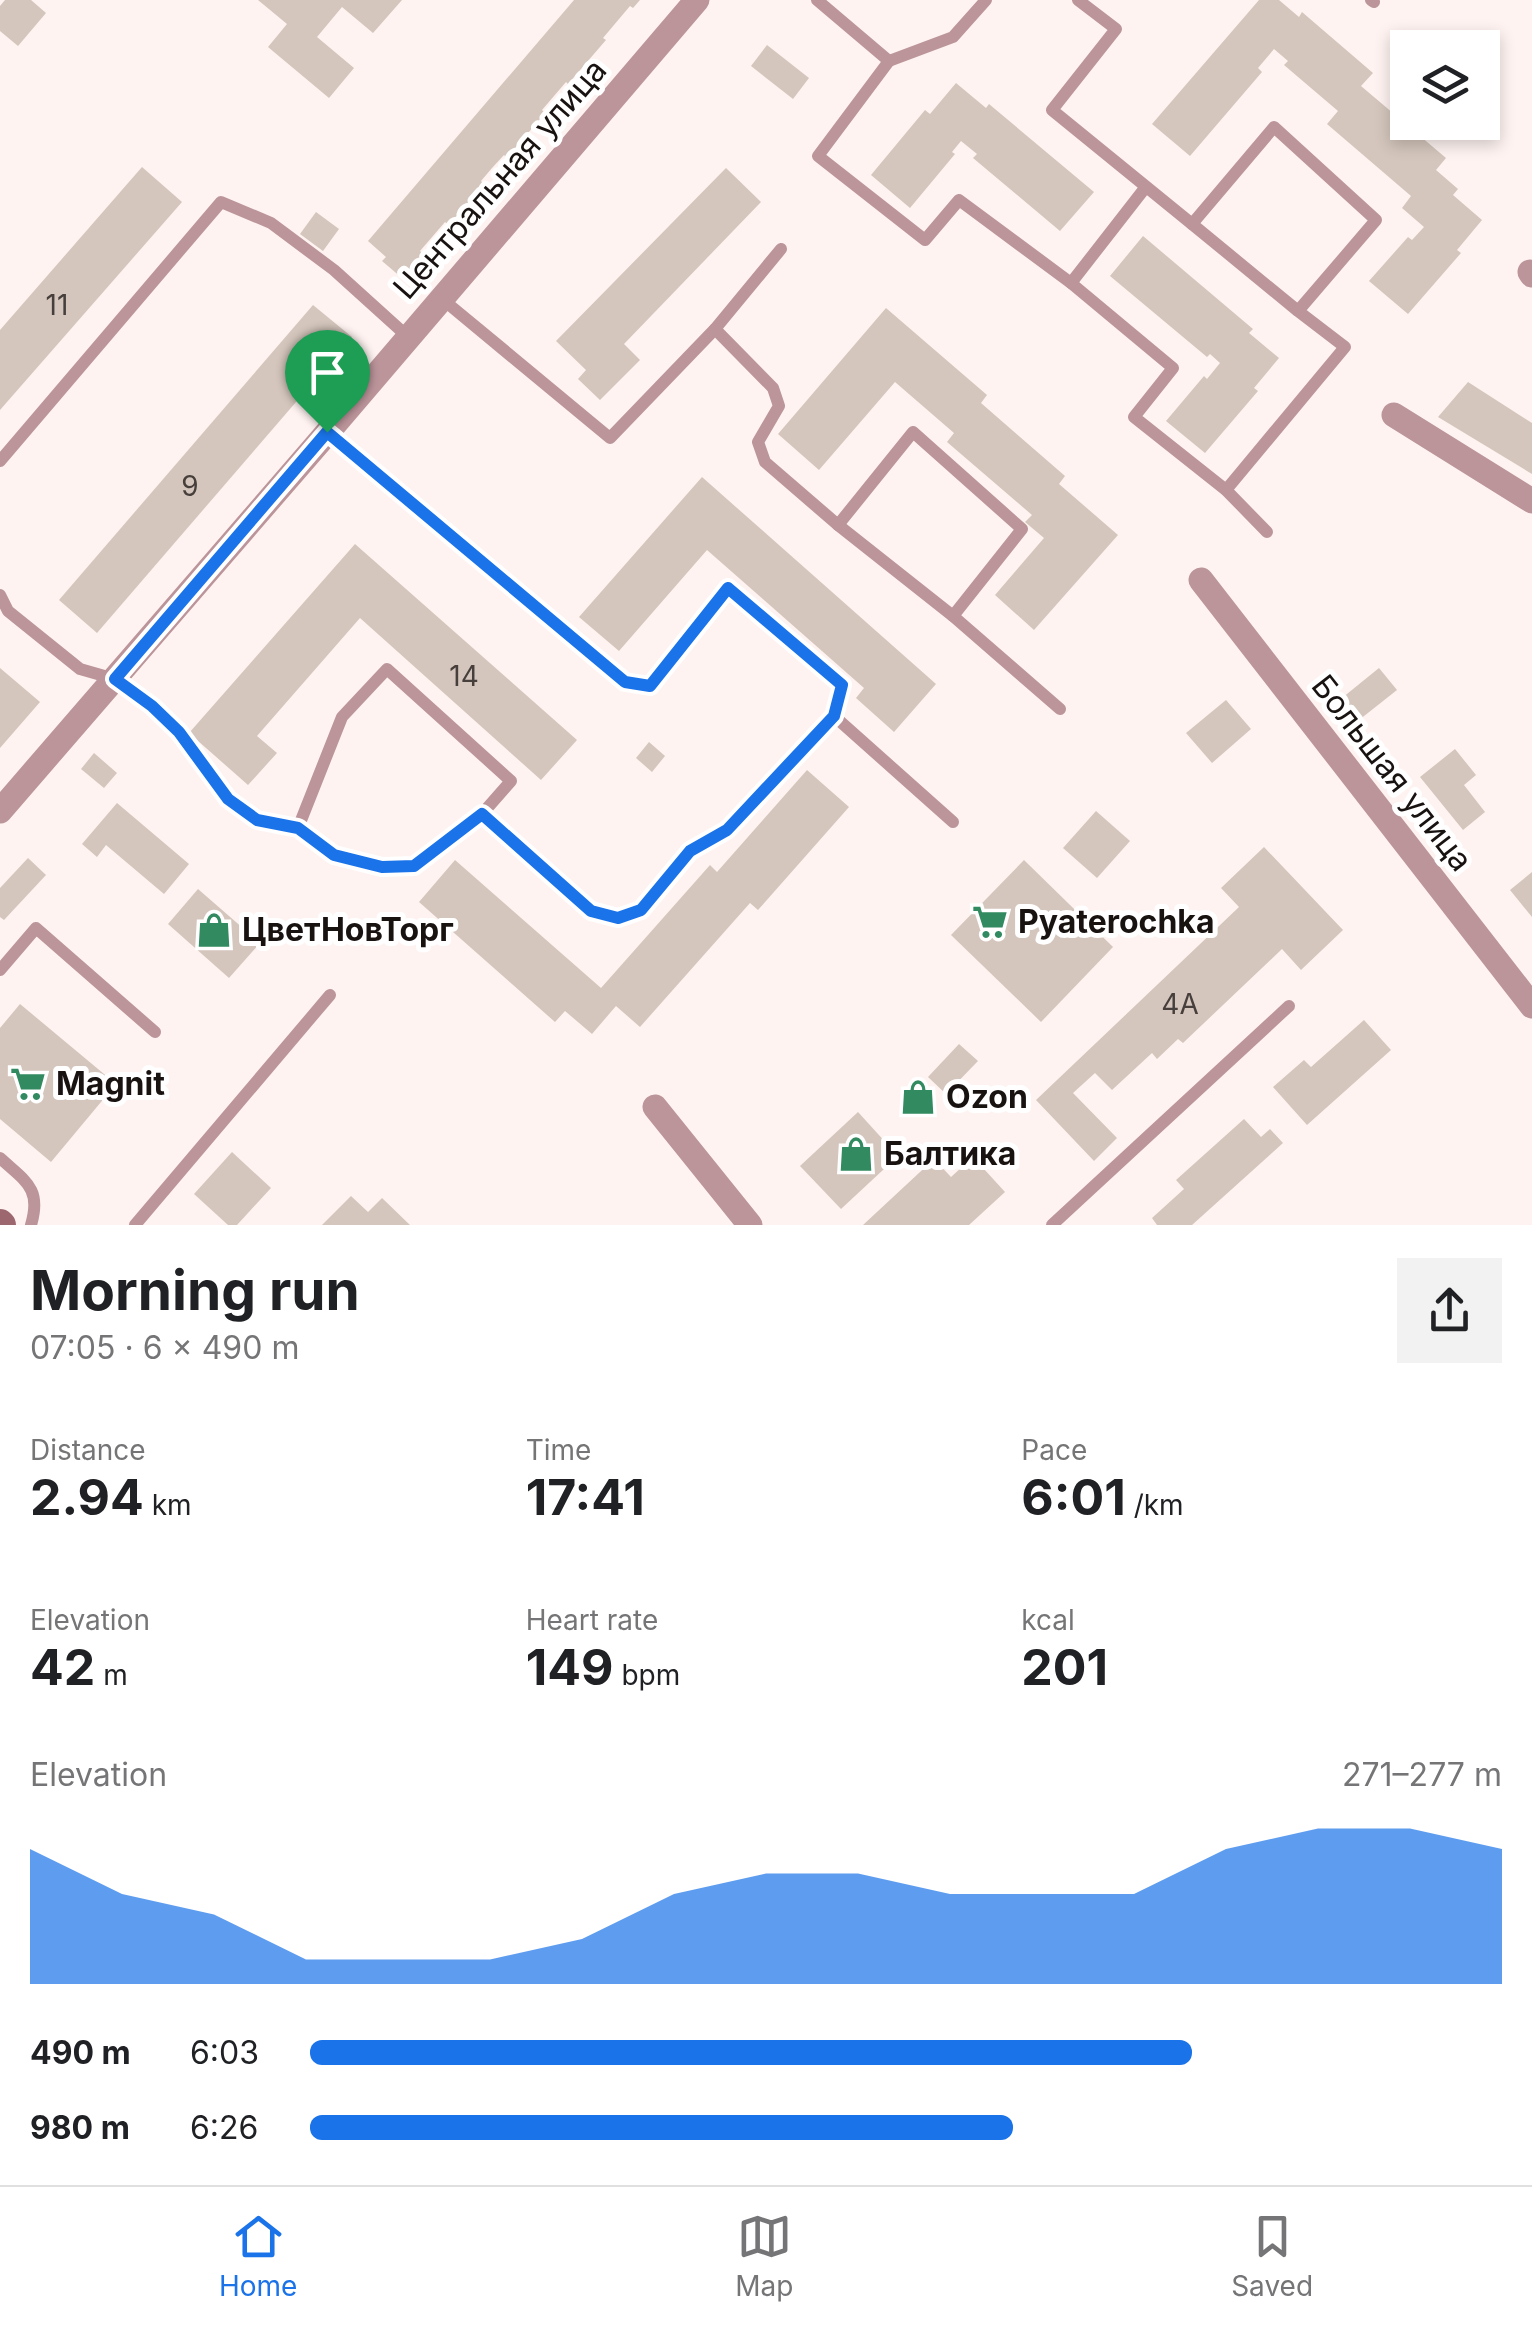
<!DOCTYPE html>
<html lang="en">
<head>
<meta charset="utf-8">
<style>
	:root { --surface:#fff; --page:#f2f2f2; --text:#202124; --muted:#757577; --line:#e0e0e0; --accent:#1a73e8 }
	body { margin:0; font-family:Inter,sans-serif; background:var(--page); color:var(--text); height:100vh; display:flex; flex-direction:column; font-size:38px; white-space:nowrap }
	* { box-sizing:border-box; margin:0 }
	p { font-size:32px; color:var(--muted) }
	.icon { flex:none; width:55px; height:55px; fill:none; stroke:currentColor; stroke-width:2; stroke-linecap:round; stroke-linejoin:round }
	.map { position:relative; height:1225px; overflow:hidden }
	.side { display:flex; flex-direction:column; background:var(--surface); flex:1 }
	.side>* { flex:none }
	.buttons { position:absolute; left:1390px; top:30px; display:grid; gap:20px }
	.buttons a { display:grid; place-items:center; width:110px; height:110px; border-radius:0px; background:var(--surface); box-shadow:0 5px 15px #0003; font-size:50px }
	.pin { position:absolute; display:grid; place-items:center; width:85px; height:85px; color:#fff; margin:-102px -42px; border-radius:50% 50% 50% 0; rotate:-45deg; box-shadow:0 0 10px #0007 }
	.pin .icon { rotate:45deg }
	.round { display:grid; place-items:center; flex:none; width:105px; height:105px; border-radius:0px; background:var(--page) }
	.overview { display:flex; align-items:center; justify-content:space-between; height:170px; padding:0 30px }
	h1 { font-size:55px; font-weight:700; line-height:75px }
	.figures { display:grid; grid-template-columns:repeat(3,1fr); gap:15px; height:170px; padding:10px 30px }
	.figures div { display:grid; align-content:center }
	.figures b { font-size:50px; font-weight:700 }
	.figures small { font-size:28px; font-weight:400 }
	.figures p { font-size:28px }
	.chart { height:280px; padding:20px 30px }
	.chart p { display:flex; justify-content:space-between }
	.chart svg { width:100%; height:180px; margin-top:10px; fill:var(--accent); opacity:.7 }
	ul { padding:0 30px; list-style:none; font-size:32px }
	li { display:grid; grid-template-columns:160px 120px 1fr; align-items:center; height:75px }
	li i { height:25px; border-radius:12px; background:var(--accent) }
	.dock { display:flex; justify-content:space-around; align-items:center; height:140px; border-top:2px solid var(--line); background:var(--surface); font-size:28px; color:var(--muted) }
	.dock a { display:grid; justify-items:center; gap:5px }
	.dock .on { color:var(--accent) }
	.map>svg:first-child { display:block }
	.building { fill:#d4c6bc }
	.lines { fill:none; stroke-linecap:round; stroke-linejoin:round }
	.lane { stroke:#bc959b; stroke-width:12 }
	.street { stroke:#bc959b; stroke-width:25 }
	.secondary { stroke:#9d6770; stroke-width:30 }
	.route-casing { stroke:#fff; stroke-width:20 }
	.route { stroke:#1a73e8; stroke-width:12 }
	.labels { text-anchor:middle; stroke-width:10; stroke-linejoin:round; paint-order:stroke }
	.number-label { font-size:28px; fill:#473f3c }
	.street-label { font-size:32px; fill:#181211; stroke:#fff }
	.poi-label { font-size:32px; font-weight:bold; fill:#181211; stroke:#fff; text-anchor:start }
</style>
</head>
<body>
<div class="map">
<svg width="1532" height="1225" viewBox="0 0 1532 1225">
	<rect width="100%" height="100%" fill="#fef3f0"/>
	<g class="building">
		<path d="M5,0H31L46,13L18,46L0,31V6Z"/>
		<path d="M258,0H402L373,33L342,7L317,37L354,68L329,98L268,47L287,24Z"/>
		<path d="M574,0H640L633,8L630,6L603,38L606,40L568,84L566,82L542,110L545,113L507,158L504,155L492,168L481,181L484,184L449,225L445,222L420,251L423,254L402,278L382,261L386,257L368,241Z"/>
		<path d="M1259,0H1279L1299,17L1302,12L1373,73L1361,86L1446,158L1436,170L1458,189L1453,195L1482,220L1457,250L1461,253L1408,314L1369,281L1408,237L1412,240L1424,227L1402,208L1411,196L1327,124L1338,111L1284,65L1288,61L1274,49L1258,68L1262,72L1190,156L1152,124Z"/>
		<path d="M767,45L809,78L793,99L751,66Z"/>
		<path d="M956,83L986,108L989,104L1094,192L1060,231L973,158L977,154L961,141L952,152L955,154L910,208L871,175L925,110L930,114Z"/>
		<path d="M142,167L182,202L0,410V330Z"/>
		<path d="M726,168L761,202L624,344L640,360L600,400L578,379L586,370L556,341Z"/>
		<path d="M316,212L339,229L323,251L300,234Z"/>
		<path d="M1143,236L1253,329L1249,333L1279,358L1254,388L1258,391L1205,453L1166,421L1204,376L1207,379L1220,363L1210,354L1207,357L1110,276Z"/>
		<path d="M313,305L352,337L97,633L59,600Z"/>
		<path d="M886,308L987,395L981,403L1065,476L1059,484L1118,535L1034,630L995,595L1044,538L1025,522L1032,515L947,442L954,433L895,382L819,470L778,434Z"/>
		<path d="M1468,382L1532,423V474L1438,417Z"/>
		<path d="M702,477L936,684L894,732L856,698L864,688L707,550L619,651L579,617Z"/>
		<path d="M355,544L577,740L541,780L360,618L257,736L277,753L248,785L189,733Z"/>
		<path d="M0,668L40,702L0,748Z"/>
		<path d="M1379,668L1397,690L1359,720L1342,698Z"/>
		<path d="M1226,700L1251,729L1212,763L1186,733Z"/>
		<path d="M649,742L665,756L652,772L636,758Z"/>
		<path d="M1455,749L1476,775L1464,785L1485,812L1463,830L1420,777Z"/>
		<path d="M94,753L117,773L104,788L81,769Z"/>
		<path d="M807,770L849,807L758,910L750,903L640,1027L616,1006L592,1034L565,1011L555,1022L419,902L455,860L601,988L710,865L717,872Z"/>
		<path d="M117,803L189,864L164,894L106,845L97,857L82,844Z"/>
		<path d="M1096,811L1130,841L1097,878L1063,848Z"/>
		<path d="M1264,847L1343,930L1301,970L1282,949L1183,1043L1178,1039L1157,1059L1152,1053L1112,1090L1095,1073L1073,1093L1117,1138L1094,1161L1036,1100L1239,907L1221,888Z"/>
		<path d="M28,858L46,875L4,920L0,917V888Z"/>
		<path d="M1024,860L1113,947L1041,1022L951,935Z"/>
		<path d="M1532,872V917L1510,890Z"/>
		<path d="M198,889L260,943L229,978L168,924Z"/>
		<path d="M20,1004L116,1084L51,1162L0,1119V1028Z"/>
		<path d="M1364,1020L1391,1050L1307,1125L1273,1087L1304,1060L1311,1067Z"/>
		<path d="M959,1044L978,1061L946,1094L928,1077Z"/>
		<path d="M921,1081L934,1095L915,1114L901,1101Z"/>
		<path d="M858,1112L898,1156L841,1209L800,1166Z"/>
		<path d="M1244,1119L1261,1137L1270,1129L1283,1143L1192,1225H1157L1152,1218L1184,1189L1176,1180Z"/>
		<path d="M232,1152L271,1188L237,1225H228L194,1194Z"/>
		<path d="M973,1157L1005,1192L969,1225H863L934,1159L951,1177Z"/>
		<path d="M351,1196L368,1212L382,1198L410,1225H322Z"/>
	</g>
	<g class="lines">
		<g class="lane">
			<path d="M817,0L889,61L953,37L986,0"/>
			<path d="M1078,0L1116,29L1052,110L1192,224"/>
			<path d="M1371,0L1374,2"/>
			<path d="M889,61L818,156L925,240L959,200L1071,283"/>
			<path d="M1145,188L1071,283L1173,368L1134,417L1226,490L1267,532"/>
			<path d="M441,298L610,438L715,329L773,388L779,406L758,442L765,462L838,525L953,616L1060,709"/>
			<path d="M715,329L781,249"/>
			<path d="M327,433L625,682L650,686L729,588L842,685L834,716"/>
			<path d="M0,461L221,202L271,223L334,270L407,336"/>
			<path d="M1226,490L1345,347L1298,311L1376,220L1274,127L1192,224L1298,311"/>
			<path d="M838,525L913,432L1022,529L953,616"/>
			<path d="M0,595L8,611L80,669L115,679L152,706L179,732L228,799L257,820L298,828L334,855L381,867L413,866L482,814L591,911L618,918L641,910L690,851L727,830L834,716L953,822"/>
			<path d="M298,828L342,717L387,669L511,781L482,814"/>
			<path d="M0,970L36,928L155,1032"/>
			<path d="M0,1158C25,1181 42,1188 31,1225"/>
			<path d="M135,1225L330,995"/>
			<path d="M1052,1225L1289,1006"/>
		</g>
		<g class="street">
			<path d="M1530,272L1532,275"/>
			<path d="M1394,415L1532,501"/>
			<path d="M1201,580L1532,1006"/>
			<path d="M0,811L327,433L697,0"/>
			<path d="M655,1107L750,1225"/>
		</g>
		<path class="secondary" d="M0,1224L1,1225"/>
	</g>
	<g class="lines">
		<defs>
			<path id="route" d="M327,432L625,682L650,686L728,588L842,685L834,716L727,830L690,851L641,910L618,918L591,911L482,814L414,866L382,867L334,855L298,828L257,820L228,799L179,732L152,706L115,679Z"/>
		</defs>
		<use href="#route" class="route-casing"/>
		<use href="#route" class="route"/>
	</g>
	<defs>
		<symbol id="supermarket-bare" viewBox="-9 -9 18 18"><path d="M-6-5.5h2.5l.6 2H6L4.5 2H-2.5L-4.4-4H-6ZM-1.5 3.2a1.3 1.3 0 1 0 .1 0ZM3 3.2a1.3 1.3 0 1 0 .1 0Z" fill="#318a60" stroke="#fff" stroke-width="2.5" paint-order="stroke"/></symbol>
		<symbol id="shop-bare" viewBox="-9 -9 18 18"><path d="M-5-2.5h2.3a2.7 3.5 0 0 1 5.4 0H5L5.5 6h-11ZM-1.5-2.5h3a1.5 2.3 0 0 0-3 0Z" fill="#318a60" stroke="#fff" stroke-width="2.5" paint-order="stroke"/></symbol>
	</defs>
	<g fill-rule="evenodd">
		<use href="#supermarket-bare" x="965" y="897" width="50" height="50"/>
		<use href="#shop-bare" x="189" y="905" width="50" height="50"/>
		<use href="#supermarket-bare" x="3" y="1059" width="50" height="50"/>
		<use href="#shop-bare" x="893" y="1072" width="50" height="50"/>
		<use href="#shop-bare" x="831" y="1129" width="50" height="50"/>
	</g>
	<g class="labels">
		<g class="number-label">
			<text x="57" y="315">11</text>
			<text x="190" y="496">9</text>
			<text x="464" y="686">14</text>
			<text x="1180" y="1014">4А</text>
		</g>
		<g class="street-label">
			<text transform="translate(500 179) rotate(-49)" y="11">Центральная улица</text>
			<text transform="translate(1392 773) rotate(52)" y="11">Большая улица</text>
		</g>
		<g class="poi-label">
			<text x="1018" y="933">Pyaterochka</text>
			<text x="242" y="941">ЦветНовТорг</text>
			<text x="56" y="1095">Magnit</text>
			<text x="946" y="1108">Ozon</text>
			<text x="884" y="1165">Балтика</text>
		</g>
	</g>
</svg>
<div class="buttons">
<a><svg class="icon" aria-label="layers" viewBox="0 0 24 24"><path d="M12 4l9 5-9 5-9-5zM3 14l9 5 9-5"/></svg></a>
</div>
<div class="pin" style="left:327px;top:432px;background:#1e9e55"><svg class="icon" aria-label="arrive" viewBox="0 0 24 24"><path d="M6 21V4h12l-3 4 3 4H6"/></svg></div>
</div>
<section class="side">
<div class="overview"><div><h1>Morning run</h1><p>07:05 · 6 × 490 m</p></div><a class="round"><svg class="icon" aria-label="share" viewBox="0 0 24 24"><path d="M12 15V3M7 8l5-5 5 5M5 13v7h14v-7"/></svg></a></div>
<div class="figures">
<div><p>Distance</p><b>2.94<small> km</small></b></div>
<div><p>Time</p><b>17:41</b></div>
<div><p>Pace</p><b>6:01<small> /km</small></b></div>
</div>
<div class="figures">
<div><p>Elevation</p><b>42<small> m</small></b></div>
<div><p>Heart rate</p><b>149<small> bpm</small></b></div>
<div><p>kcal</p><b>201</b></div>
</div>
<div class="chart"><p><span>Elevation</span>271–277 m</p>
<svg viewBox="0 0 160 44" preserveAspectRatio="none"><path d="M0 44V11L10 22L20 27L30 38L40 38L50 38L60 33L70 22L80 17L90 17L100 22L110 22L120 22L130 11L140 6L150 6L160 11V44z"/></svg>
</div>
<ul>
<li><b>490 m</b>6:03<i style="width:74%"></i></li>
<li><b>980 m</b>6:26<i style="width:59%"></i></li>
</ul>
</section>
<nav class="dock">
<a class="on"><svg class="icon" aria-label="home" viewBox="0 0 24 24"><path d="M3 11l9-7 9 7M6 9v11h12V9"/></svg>Home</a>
<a><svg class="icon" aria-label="map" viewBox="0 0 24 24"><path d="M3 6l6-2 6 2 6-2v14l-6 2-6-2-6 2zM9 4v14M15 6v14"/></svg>Map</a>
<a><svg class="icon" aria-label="saved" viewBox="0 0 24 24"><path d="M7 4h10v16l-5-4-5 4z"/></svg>Saved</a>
</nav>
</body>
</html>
